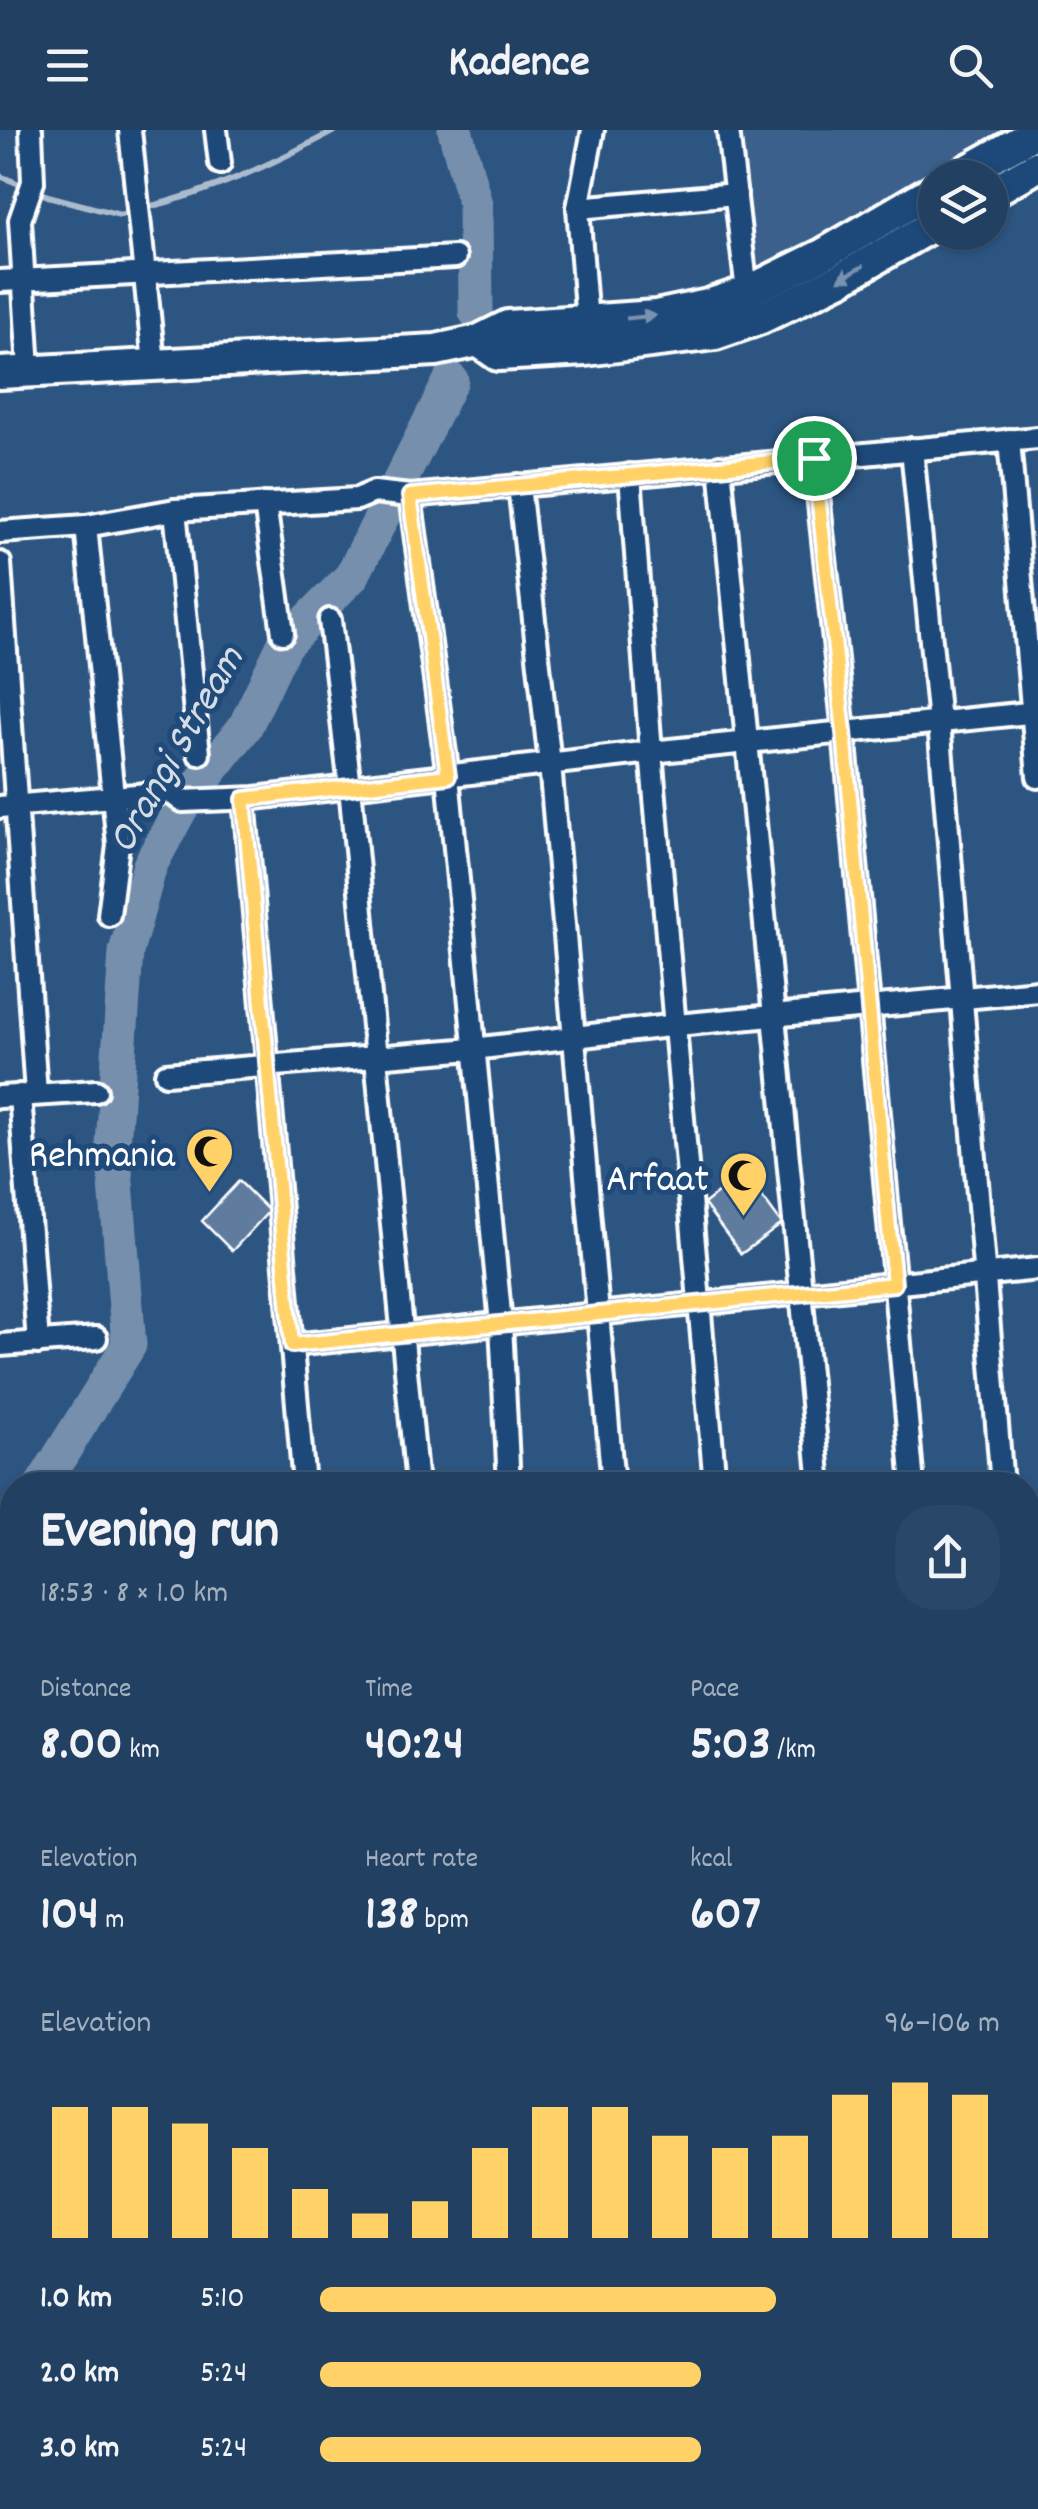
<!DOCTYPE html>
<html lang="en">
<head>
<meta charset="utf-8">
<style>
	:root { --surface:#214062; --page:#294768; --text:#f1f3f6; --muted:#a2afbe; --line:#3e5977; --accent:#ffd166 }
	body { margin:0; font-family:Dekko,sans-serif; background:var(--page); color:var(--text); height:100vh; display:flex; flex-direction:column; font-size:38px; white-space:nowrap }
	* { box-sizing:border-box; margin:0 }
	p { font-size:32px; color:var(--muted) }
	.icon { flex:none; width:55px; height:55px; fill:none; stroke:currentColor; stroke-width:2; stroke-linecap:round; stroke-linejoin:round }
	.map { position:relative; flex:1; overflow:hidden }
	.drawer { position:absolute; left:0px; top:1342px; width:1040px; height:1038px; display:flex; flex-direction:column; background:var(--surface); border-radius:40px 40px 0 0; box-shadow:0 2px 8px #0004,0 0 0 2px var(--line) }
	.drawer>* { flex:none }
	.buttons { position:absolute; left:918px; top:30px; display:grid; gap:20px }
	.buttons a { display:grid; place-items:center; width:90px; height:90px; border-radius:50%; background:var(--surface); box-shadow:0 2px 8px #0004,0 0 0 2px var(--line); font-size:50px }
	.pin { position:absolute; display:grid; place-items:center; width:85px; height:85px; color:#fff; margin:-42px; border:5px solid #fff; border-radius:50%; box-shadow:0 2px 10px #0007 }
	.round { display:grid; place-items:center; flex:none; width:105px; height:105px; border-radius:40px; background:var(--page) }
	.summary { display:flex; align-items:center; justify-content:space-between; height:170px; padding:0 40px }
	h1 { font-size:55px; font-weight:700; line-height:75px }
	.figures { display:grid; grid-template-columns:repeat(3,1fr); gap:15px; height:170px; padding:10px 40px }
	.figures div { display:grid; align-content:center }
	.figures b { font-size:50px; font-weight:700 }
	.figures small { font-size:28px; font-weight:400 }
	.figures p { font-size:28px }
	.chart { height:280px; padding:20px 40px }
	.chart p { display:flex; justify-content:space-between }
	.chart svg { width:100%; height:180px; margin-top:10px; stroke:var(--accent); stroke-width:6 }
	ul { padding:0 40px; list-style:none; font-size:32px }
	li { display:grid; grid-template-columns:160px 120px 1fr; align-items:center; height:75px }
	li i { height:25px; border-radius:12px; background:var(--accent) }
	header { display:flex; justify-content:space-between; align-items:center; height:130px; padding:0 40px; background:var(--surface); font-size:45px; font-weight:700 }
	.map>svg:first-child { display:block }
	.built { fill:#3b618b }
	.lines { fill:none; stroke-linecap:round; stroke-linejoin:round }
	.stream { stroke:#acbcce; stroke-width:6 }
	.river { stroke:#748fad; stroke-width:35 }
	.building { fill:#5e7c9f; stroke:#fff; stroke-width:2.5 }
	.minor-casing { stroke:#fff; stroke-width:28 }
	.secondary-casing { stroke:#fff; stroke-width:38 }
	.minor { stroke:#1f4a7a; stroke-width:20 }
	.secondary { stroke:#1f4a7a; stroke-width:30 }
	.oneway { fill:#7992af }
	.route-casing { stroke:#fff; stroke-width:20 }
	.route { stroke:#ffd166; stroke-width:12 }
	.labels { text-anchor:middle; stroke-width:10; stroke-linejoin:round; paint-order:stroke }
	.poi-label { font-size:40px; fill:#fff; stroke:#1f4a7a; text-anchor:end }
	.water-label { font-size:42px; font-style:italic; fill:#d5dde6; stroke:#1f4a7a }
</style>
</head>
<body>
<header><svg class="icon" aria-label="menu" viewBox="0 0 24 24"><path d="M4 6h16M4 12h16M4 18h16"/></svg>Kadence<svg class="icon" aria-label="search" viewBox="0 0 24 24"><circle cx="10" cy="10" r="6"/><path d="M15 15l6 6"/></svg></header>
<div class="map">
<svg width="1038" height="2379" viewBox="0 0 1038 2379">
	<rect width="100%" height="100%" fill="#2c5582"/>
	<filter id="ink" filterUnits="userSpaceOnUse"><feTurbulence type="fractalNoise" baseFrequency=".01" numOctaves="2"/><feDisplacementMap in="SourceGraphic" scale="20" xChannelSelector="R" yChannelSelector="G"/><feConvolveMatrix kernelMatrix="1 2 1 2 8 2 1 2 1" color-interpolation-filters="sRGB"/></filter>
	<g filter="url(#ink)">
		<path class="built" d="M736,0H999L752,143Z"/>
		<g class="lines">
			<g class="stream">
				<path d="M0,46L48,66L120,85L132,82"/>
				<path d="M144,78C215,61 272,34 336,0"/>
			</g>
			<g class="river">
				<path d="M455,0L475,74L476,182"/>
				<path d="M42,1355L129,1215L113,1015L126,822L150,735L181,678L245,597L284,515L352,446L451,250"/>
				<path d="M0,1404L12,1392"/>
				<path d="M0,1893L12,1900"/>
				<path d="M375,2368L378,2379"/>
			</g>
		</g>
		<g class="building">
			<path d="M744,1042L782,1094L741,1124L704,1074Z"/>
			<path d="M239,1051L269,1081L232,1121L202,1091Z"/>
		</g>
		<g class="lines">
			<defs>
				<g id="minor">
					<path d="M130,0L154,233"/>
					<path d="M216,0L220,33"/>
					<path d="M728,0L747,162"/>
					<path d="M578,78L736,64"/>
					<path d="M0,151L455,127"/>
					<path d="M587,192L578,78L593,0"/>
					<path d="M29,240L20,90L33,52L31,0"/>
					<path d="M1009,310L1038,647"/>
					<path d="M912,319L939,592L1002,1355"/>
					<path d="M814,328L844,602L913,1355"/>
					<path d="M720,336L820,1355"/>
					<path d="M630,345L651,622L715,1355"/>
					<path d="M519,355L550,634L613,1355"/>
					<path d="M410,366L448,646L501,1194L509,1355"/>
					<path d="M265,374L283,503"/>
					<path d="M175,380L199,624"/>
					<path d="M86,396L118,715L109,785"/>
					<path d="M0,402L86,396L175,380L357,369L374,362L410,366L1038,308"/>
					<path d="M0,433L36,964"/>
					<path d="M330,490L350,657L417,1355"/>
					<path d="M244,669L304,1355"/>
					<path d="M0,677L170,662L182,671L255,668L651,622L1038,582"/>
					<path d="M166,944L473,919L677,895L1038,861"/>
					<path d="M20,965L38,1213"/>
					<path d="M0,967L96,961"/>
					<path d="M0,1215L96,1208"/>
					<path d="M292,1215L1038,1139"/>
					<path d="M1028,1421L1038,1420"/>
					<path d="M0,1521L12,1520"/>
					<path d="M1028,1728L1038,1727"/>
					<path d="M0,1795L12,1793"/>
					<path d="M1028,1804L1038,1803"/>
					<path d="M1028,1876L1038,1875"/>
					<path d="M1028,1950L1038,1949"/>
					<path d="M1028,2019L1038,2018"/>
					<path d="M0,2073L12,2082"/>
					<path d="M1028,2089L1038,2088"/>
					<path d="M1028,2160L1038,2159"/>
					<path d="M1028,2290L1038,2289"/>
					<path d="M204,2368L205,2379"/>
					<path d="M254,2368L255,2379"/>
					<path d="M452,2368L453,2379"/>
					<path d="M518,2368L521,2379"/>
					<path d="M586,2368L589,2379"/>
					<path d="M660,2368L666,2379"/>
					<path d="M731,2368L737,2379"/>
					<path d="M888,2368L891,2379"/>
					<path d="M137,2379V2374L185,2368"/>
				</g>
				<g id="secondary">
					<path d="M954,48L1038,1"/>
					<path d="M990,63L1038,36"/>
					<path d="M478,211L498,225L585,220L715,204L761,188L839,150L935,94"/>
					<path d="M0,243L436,220L478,211L508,196L656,186L708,175L747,162L824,124L935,59"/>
					<path d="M1028,1571L1038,1570"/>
					<path d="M0,1673L12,1671"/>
				</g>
			</defs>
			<use href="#minor" class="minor-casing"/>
			<use href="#secondary" class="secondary-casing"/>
			<use href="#minor" class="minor"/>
			<use href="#secondary" class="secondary"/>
		</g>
		<defs><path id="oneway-solid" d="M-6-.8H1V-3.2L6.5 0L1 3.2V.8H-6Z" transform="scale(2.5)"/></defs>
		<g class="oneway">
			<use href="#oneway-solid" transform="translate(851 143) rotate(150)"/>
			<use href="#oneway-solid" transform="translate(641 187) rotate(-6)"/>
		</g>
	</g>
	<g class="lines" filter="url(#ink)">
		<defs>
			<path id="route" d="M814,328L844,602L894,1154L292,1215L244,669L448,646L410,366Z"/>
		</defs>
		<use href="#route" class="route-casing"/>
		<use href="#route" class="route"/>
	</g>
	<defs>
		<symbol id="mosque-pin" viewBox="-11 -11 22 30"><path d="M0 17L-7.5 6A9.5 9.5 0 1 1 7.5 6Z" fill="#ffd166" stroke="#1f4a7a"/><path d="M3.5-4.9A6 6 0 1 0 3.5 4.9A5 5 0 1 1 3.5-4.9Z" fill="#111"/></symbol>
	</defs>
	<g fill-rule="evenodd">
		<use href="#mosque-pin" x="182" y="994" width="55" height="75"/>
		<use href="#mosque-pin" x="716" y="1018" width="55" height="75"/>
	</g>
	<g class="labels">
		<g class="poi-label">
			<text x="175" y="1036">Rehmania</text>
			<text x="709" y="1060">Arfaat</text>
		</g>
		<g class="water-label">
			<text transform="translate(173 618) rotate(-60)" y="15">Orangi Stream</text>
		</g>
	</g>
</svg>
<div class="buttons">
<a><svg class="icon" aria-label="layers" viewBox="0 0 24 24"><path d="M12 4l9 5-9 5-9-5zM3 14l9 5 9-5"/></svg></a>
</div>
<div class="pin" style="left:814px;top:328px;background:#1e9e55"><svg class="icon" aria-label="arrive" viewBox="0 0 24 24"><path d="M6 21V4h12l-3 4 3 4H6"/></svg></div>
<section class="drawer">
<div class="summary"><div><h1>Evening run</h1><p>18:53 · 8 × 1.0 km</p></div><a class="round"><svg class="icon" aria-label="share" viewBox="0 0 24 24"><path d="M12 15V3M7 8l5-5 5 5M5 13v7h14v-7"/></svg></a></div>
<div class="figures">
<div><p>Distance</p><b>8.00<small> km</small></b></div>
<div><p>Time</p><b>40:24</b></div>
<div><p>Pace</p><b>5:03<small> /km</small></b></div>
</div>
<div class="figures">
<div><p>Elevation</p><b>104<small> m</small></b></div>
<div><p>Heart rate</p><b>138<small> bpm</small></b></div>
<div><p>kcal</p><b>607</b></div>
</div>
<div class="chart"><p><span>Elevation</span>96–106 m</p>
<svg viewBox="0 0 160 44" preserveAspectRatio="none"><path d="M5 44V12M15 44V12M25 44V16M35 44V22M45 44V32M55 44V38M65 44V35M75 44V22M85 44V12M95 44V12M105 44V19M115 44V22M125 44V19M135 44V9M145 44V6M155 44V9"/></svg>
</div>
<ul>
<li><b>1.0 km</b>5:10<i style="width:67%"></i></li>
<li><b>2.0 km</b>5:24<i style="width:56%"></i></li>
<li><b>3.0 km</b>5:24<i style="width:56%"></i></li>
</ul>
</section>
</div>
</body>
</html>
